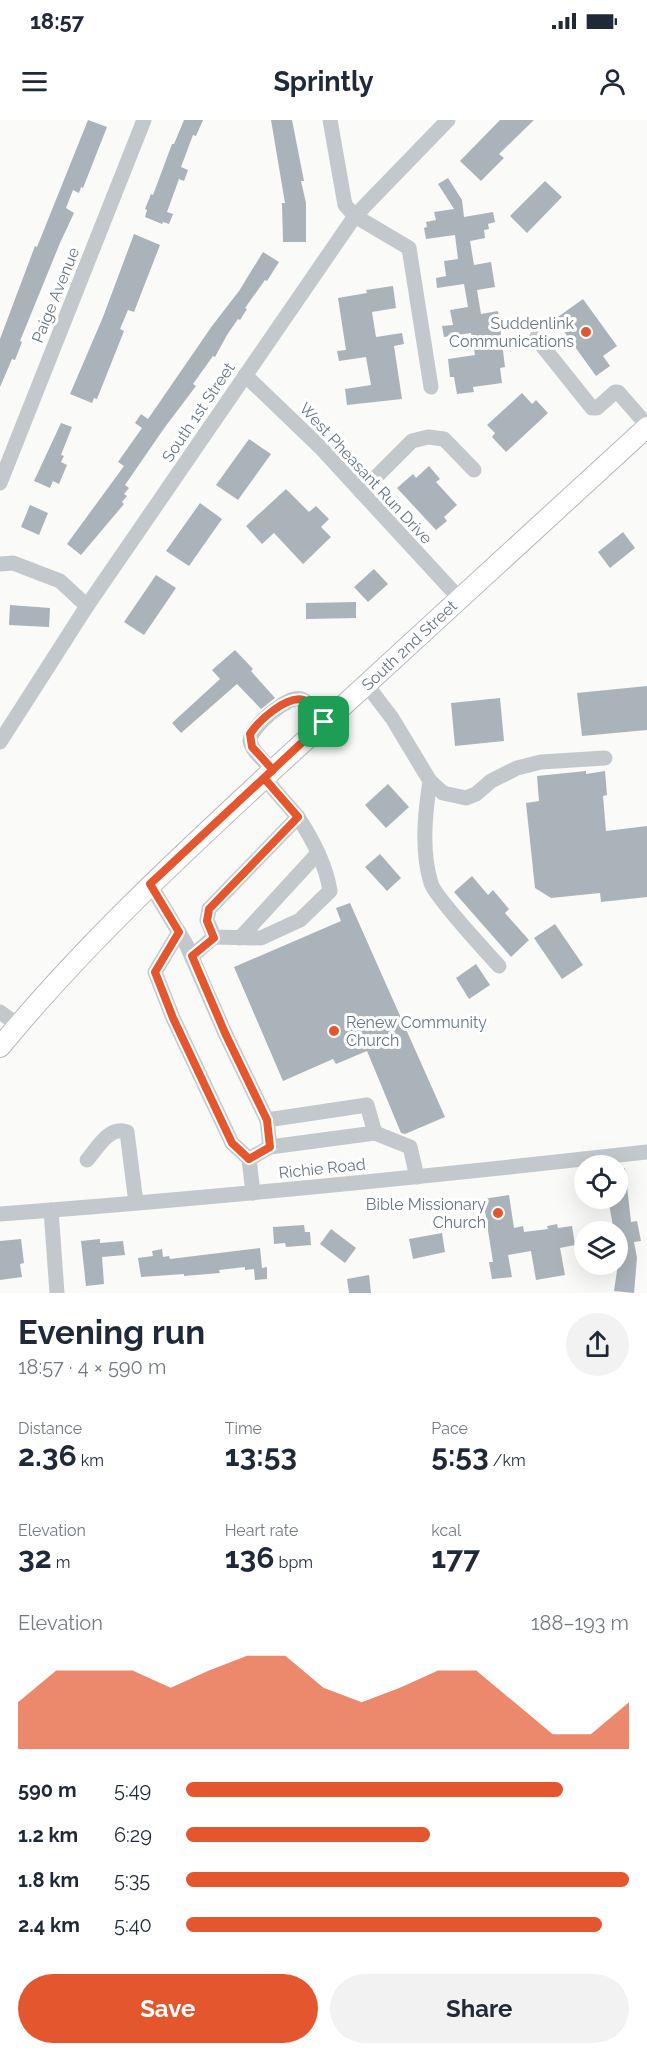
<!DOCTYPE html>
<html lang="en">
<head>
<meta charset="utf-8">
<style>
	:root { --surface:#fff; --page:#f2f2f3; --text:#1f2937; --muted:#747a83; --accent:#e4572e }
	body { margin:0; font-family:Raleway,sans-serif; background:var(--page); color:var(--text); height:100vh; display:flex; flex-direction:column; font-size:22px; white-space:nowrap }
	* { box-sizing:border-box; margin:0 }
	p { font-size:20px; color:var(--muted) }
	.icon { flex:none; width:33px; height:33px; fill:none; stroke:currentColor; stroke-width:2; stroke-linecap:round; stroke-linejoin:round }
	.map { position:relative; height:1173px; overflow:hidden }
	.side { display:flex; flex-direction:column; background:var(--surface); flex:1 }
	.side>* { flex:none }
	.buttons { position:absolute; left:574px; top:1035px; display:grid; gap:12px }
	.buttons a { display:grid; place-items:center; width:54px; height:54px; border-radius:50%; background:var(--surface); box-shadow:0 6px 24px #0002; font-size:30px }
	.pin { position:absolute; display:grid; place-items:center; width:51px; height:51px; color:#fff; margin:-26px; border-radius:12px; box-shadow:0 3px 9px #0006 }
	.round { display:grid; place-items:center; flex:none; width:63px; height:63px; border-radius:32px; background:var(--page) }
	.summary { display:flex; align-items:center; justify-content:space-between; height:102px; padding:0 18px }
	h1 { font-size:33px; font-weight:700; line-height:45px }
	.metrics { display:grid; grid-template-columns:repeat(3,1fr); gap:9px; height:102px; padding:6px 18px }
	.metrics div { display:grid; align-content:center }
	.metrics b { font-size:30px; font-weight:700 }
	.metrics small { font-size:16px; font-weight:400 }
	.metrics p { font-size:16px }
	.chart { height:168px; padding:12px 18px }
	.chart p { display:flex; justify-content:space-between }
	.chart svg { width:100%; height:108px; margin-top:6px; fill:var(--accent); opacity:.7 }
	.action { display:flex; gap:12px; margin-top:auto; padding:12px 18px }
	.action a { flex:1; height:69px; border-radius:36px; background:var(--accent); color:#fff; font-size:24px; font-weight:700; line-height:69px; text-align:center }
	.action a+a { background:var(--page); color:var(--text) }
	ul { padding:0 18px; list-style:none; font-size:20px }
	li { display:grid; grid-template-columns:96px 72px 1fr; align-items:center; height:45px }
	li i { height:15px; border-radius:8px; background:var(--accent) }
	.status { display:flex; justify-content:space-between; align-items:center; height:42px; padding:0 30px; background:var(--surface); direction:ltr }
	.status svg { height:16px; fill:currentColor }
	header { display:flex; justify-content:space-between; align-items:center; height:78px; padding:0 18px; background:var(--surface); font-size:27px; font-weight:700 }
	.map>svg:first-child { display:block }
	.building { fill:#aab3b9 }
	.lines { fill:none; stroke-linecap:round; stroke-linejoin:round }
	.major-casing { stroke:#b5babe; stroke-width:22 }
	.minor { stroke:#c3c8cc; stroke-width:15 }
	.major { stroke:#fff; stroke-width:20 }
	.route-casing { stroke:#fff; stroke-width:12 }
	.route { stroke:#e4572e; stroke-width:8 }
	.poi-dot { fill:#e4572e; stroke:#fff; stroke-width:2 }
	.labels { text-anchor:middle; stroke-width:6; stroke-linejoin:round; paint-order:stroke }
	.street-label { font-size:16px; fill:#657683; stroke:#fff }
	.poi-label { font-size:16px; fill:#657683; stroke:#fff; text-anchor:end }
</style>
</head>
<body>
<div class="status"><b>18:57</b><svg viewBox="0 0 49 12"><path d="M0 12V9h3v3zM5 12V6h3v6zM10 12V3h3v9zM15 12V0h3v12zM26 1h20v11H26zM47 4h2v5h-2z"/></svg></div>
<header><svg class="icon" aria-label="menu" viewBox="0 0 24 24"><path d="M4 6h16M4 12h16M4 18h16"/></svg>Sprintly<svg class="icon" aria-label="person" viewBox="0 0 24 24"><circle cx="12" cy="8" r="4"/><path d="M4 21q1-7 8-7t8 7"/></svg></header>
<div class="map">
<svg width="647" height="1173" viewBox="0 0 647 1173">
	<rect width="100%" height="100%" fill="#fafaf8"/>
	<g class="building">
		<path d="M88,0L107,7L83,68L81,67L79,73L73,70L66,88L74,93L60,123L20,221L22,222L15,240L12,239L0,267V219L35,126L37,127Z"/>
		<path d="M184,0H203L196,16L193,15L181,47L188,50L184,61L179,59L167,92L173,94L169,104L163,102L162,104L145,97L147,90L145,89L151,74L153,75L172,24H174Z"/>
		<path d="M271,0H292L304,61H301L306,83V122H283L282,83H285Z"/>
		<path d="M500,0H534L499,34L504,38L481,61L460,41Z"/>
		<path d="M448,58L462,80L464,97L493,92L495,102L488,104L489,109L484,110L485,118L470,121L474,145L491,142L495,167L477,170L481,194L498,191L505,247L500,248L502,263L473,267L474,272L457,274L454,257H450L448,239L475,235L471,213L444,217L442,206L453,205L450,190L468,187L464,164L437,168L436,158L446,156L444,141L458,139L455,115L426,119L424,108L427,107L426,102L436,100L434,92L454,89L438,64Z"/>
		<path d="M545,61L562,77L527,113L510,96Z"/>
		<path d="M134,114L160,125L134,192L128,190L120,209L124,211L97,279L94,278L92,283L70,274L103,197Z"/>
		<path d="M263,132L279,142L267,161L265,160L245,188L247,189L240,200L238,199L227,215L215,237L213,236L193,264L196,266L165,307L125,365L129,368L124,374L127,376L122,382L124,384L81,435L67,424L124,346L118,342L142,308L135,303L141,294L148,299L212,206L239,171Z"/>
		<path d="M393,166L396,188L372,192L376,217L402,213L404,224L394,226L402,279L347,285L345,269L371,265L366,237L339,241L337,231L346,230L338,178L367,173L366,170Z"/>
		<path d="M583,179L617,226L603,236L610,246L596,256L555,199Z"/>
		<path d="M522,273L532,284L536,280L548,293L506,332L492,317L495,313L487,305Z"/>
		<path d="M61,303L72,307L61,335L64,336L61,342L67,345L59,364L53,361L50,368L34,361Z"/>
		<path d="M249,319L271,334L238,380L216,365Z"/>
		<path d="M429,346L440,359L436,362L457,385L444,397L447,401L436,410L397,368L413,354L416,358Z"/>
		<path d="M286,369L309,392L316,386L329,399L321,407L331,417L303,444L274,413L262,424L246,406Z"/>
		<path d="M200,383L222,399L189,446L166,431Z"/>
		<path d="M30,385L48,393L39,415L21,407Z"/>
		<path d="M623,412L635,428L610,448L598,432Z"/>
		<path d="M374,449L388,464L368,482L354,467Z"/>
		<path d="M156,455L176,468L144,515L124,502Z"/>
		<path d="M356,482V498L306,499V483Z"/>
		<path d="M10,485L50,488L49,507L9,505Z"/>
		<path d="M235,530L253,549L251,551L275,578L261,589L237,564L181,613L172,603L220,559L212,550Z"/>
		<path d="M647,566V610L582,616L577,573Z"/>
		<path d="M500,578L504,621L455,626L451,583Z"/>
		<path d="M586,651V654L605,651L607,675L603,676L606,711L647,706V777L601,782L600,773L551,778L535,768L526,683L539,681L537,656Z"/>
		<path d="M388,664L409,687L386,708L365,685Z"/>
		<path d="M380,734L401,758L387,771L365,747Z"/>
		<path d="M472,756L488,775L493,770L509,789L505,793L529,820L511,837L454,772Z"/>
		<path d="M350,783L445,997L405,1014L401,1013L367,931L336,944L333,939L283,961L234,847L341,801L336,788Z"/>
		<path d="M555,804L583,845L562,859L534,818Z"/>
		<path d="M476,844L490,865L469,879L456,858Z"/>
		<path d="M625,1048L631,1102L637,1101L641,1121L634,1122L637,1138L634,1173L614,1171L618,1144V1112H614L608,1078H618V1049Z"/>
		<path d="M509,1075L514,1108L523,1106L524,1112L548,1109L547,1106L557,1104L558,1108L572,1106L575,1125L560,1128L565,1155L536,1160L531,1131L508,1135L512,1157L492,1159L489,1142H493L483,1079Z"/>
		<path d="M304,1105L305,1112H310L311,1125L286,1127L285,1123L274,1124L273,1107Z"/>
		<path d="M331,1109L356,1128L345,1143L320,1124Z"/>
		<path d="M442,1113L445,1132L413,1139L409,1119Z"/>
		<path d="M21,1119L24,1143L20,1144L22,1157L0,1160V1121Z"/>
		<path d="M100,1119V1123L123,1121L125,1135L102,1137L104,1164L86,1166L81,1121Z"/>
		<path d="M260,1128L262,1148L267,1147V1159L255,1160L254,1149L245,1150V1147L219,1150L220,1153L184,1156V1154L141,1157L138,1138L153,1136L152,1131L162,1129L163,1137L169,1136L170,1139Z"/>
		<path d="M369,1155L371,1173H349L347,1159Z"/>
	</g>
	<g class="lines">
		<defs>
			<path id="major" d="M0,927C83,826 177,739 273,650C397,535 522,421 647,307"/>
		</defs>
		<use href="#major" class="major-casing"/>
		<g class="minor">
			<path d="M330,0L345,85L355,96L409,128L431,267"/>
			<path d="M536,218L592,288H597L615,272H618L647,305"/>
			<path d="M245,255L320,327L459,478"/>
			<path d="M0,363L144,0"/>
			<path d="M361,372L412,321L428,317L444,319L474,350"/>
			<path d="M0,444L13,443L60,461L87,486"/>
			<path d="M366,564L392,598L430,661C425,693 421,731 431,763C434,775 488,834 499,846"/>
			<path d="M0,622L87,486L355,96L448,0"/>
			<path d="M273,650C266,642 252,632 250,621C249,608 288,575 301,579C310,582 318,595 324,602"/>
			<path d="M264,658L298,697"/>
			<path d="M430,661L443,673L466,678L476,674L491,661L517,648L541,642L605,638"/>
			<path d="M298,697C313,720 326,744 330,771L300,800L261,818L214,817L207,800L209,789Z"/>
			<path d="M150,764L187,826L225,913L267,1000L270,1027"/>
			<path d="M179,812L155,852L173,898L232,1023L249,1039L253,1073"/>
			<path d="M240,818L318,733"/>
			<path d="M192,836L214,817"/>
			<path d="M0,892L18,905"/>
			<path d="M267,1000L367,985L375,1013"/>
			<path d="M249,1039L270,1027L375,1013L410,1027L417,1057"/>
			<path d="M87,1040C97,1029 109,1005 127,1012L136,1083"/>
			<path d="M51,1090L57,1173"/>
			<path d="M0,1094C216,1078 432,1056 647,1032"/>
		</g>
		<use href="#major" class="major"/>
	</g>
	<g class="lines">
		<defs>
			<path id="route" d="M324,602L150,764L179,812L155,852L173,898L232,1023L249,1039L270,1027L267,1000L225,913L192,836L214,818L207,801L209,789L298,697L264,658L273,650L252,627L250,614C259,600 287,575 304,580L324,602"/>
		</defs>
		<use href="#route" class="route-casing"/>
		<use href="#route" class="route"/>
	</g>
	<g class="poi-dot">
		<circle cx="586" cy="212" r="6"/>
		<circle cx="334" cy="911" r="6"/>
		<circle cx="498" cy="1093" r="6"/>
	</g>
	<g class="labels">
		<g class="street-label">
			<text transform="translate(55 175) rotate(-68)" y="6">Paige Avenue</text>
			<text transform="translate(198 292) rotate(-56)" y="6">South 1st Street</text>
			<text transform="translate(366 353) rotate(47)" y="6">West Pheasant Run Drive</text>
			<text transform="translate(409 525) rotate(-43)" y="6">South 2nd Street</text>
			<text transform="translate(322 1048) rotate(-6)" y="6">Richie Road</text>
		</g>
		<g class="poi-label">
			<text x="574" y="209">Suddenlink<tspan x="574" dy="18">Communications</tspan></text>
			<text x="346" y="908" text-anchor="start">Renew Community<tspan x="346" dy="18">Church</tspan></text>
			<text x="486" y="1090">Bible Missionary<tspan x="486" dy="18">Church</tspan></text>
		</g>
	</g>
</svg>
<div class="buttons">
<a><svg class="icon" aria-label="locate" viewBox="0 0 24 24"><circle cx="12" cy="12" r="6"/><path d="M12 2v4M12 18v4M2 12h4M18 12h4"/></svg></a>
<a><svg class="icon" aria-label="layers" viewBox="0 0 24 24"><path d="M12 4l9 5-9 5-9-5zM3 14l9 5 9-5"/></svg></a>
</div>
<div class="pin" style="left:324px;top:602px;background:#1e9e55"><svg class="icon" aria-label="arrive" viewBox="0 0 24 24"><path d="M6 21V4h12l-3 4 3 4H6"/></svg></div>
</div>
<section class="side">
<div class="summary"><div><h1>Evening run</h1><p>18:57 · 4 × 590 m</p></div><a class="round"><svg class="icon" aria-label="share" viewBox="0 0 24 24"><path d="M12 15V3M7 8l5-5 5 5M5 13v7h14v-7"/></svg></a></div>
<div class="metrics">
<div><p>Distance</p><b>2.36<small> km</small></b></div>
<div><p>Time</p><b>13:53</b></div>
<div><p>Pace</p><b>5:53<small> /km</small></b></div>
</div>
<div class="metrics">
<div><p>Elevation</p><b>32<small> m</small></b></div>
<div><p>Heart rate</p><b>136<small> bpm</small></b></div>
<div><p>kcal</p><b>177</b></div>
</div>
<div class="chart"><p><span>Elevation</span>188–193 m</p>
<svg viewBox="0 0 160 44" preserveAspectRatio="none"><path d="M0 44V25L10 12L20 12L30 12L40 19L50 12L60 6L70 6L80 19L90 25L100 19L110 12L120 12L130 25L140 38L150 38L160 25V44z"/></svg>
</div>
<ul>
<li><b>590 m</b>5:49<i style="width:85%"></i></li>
<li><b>1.2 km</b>6:29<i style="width:55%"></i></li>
<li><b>1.8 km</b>5:35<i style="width:100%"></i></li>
<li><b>2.4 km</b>5:40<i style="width:94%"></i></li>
</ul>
<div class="action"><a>Save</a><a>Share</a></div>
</section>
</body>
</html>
